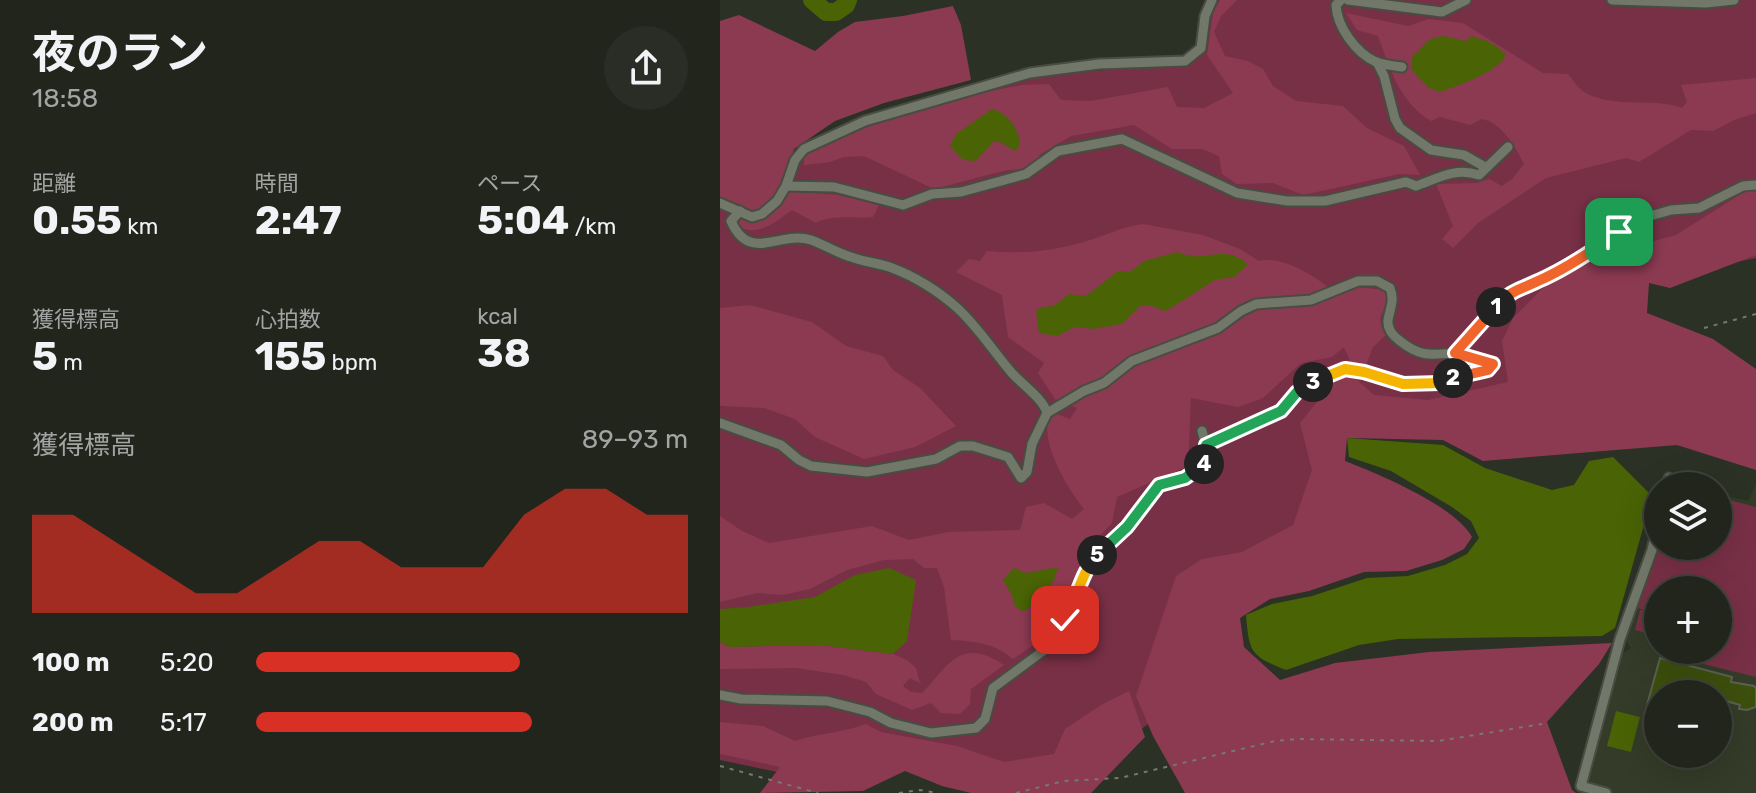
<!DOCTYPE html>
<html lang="ja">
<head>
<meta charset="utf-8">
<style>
	:root { --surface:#21251c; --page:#292d25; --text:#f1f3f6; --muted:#a2a5a3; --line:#3e423b; --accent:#d93025 }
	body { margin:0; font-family:Rubik,"Noto Sans JP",sans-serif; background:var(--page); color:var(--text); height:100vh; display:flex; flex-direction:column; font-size:30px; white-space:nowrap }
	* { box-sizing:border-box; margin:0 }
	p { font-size:26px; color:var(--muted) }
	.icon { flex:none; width:44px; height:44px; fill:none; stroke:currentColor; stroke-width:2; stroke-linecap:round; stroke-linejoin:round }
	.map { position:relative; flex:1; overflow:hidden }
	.details { display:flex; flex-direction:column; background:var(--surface); width:720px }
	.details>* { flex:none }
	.buttons { position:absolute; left:924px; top:472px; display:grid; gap:16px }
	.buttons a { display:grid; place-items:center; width:88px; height:88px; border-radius:50%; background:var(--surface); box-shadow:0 8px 32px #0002,0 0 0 2px var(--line); font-size:40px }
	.pin { position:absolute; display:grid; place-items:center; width:68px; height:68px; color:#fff; margin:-34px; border-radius:16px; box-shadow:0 4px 12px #0006 }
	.km { position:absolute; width:40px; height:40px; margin:-20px; border-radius:50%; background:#222; color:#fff; font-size:22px; line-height:40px; text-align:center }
	.round { display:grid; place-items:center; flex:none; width:84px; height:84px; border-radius:42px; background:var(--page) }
	.headline { display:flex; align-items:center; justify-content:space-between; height:136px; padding:0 32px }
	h1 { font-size:44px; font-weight:700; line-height:60px }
	.figures { display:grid; grid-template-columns:repeat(3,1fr); gap:12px; height:136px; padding:8px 32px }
	.figures div { display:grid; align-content:center }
	.figures b { font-size:40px; font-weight:700 }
	.figures small { font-size:22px; font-weight:400 }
	.figures p { font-size:22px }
	.chart { height:224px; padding:16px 32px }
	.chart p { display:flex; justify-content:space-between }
	.chart svg { width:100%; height:144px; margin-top:8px; fill:var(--accent); opacity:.7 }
	ul { padding:0 32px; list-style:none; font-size:26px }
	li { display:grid; grid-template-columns:128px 96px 1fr; align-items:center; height:60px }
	li i { height:20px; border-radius:10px; background:var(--accent) }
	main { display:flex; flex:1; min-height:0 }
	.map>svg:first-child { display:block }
	.built { fill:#343b28; fill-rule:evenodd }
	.green { fill:#783046 }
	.forest { fill:#8c3a52 }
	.water { fill:#4a6305 }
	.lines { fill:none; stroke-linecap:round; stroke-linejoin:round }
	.river { stroke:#4a6305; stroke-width:18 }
	.building { fill:#3c4f0d; stroke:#5a6052; stroke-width:2 }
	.minor-casing { stroke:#484c41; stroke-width:13 }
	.path { stroke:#75796e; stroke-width:2; stroke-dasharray:4 6; stroke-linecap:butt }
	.minor { stroke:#727869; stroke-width:9 }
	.split-1-casing { stroke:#fff; stroke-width:16 }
	.split-2-casing { stroke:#fff; stroke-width:16 }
	.split-3-casing { stroke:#fff; stroke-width:16 }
	.split-4-casing { stroke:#fff; stroke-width:16 }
	.split-5-casing { stroke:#fff; stroke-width:16 }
	.split-6-casing { stroke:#fff; stroke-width:16 }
	.split-1 { stroke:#f0652b; stroke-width:10 }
	.split-2 { stroke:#f0652b; stroke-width:10 }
	.split-3 { stroke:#f5b400; stroke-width:10 }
	.split-4 { stroke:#22a559; stroke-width:10 }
	.split-5 { stroke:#22a559; stroke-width:10 }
	.split-6 { stroke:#f5b400; stroke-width:10 }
</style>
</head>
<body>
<main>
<section class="details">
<div class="headline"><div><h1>夜のラン</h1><p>18:58</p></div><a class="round"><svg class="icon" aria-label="share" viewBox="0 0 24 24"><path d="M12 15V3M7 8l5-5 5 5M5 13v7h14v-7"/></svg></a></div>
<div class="figures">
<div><p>距離</p><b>0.55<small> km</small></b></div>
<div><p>時間</p><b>2:47</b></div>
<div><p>ペース</p><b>5:04<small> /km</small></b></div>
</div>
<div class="figures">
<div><p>獲得標高</p><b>5<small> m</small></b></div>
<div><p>心拍数</p><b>155<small> bpm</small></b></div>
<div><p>kcal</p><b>38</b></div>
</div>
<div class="chart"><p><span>獲得標高</span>89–93 m</p>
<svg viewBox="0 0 160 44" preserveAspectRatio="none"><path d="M0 44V14L10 14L20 22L30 30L40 38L50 38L60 30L70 22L80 22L90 30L100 30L110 30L120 14L130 6L140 6L150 14L160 14V44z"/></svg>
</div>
<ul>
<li><b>100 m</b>5:20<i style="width:61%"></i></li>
<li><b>200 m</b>5:17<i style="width:64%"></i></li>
</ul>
</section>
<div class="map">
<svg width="1036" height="793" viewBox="0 0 1036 793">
	<rect width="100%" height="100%" fill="#2c3125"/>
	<path class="built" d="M1036,484V793H894L871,786L866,780L895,669L903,653L911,648L904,638L938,540V546H998V494L1028,501ZM938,590H998V650H938ZM938,694H998V754H938Z"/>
	<g class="green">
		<path d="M499,0H1036V258L928,280L786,414L614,423L633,499L535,562L435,719L398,746L311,777L159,752L100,781L0,760V196L69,163L76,152L117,128L168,109L234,92L335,74L461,64C491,53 482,42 490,17C491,11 496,6 499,0Z"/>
		<path d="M998,497L1036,507V677L967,660L971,650H998V590H938V636L915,630L920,610L927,611L918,608L939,546H998Z"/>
	</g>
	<g class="forest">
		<path d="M500,0H517L501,16L494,32L505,56L528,61L543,69L553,86L576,101L623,106L647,128L684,146L700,175L679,174L583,195L553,183L517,184L502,174L499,156L482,149H452L414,125L351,136L319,155L320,160L307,169L287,170L214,189L144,156L124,157L110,162L84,165V152L146,123L249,95L302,85L329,84L341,100L371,101L448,87L457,107L484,108L513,93L487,55L493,13Z"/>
		<path d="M233,6L241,25L251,80L164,103L115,121L74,149L64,184L41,209L27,211L0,200V21L19,15L95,51L118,32L135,22L183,16Z"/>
		<path d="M626,13L688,26L709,19L743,23L823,73L848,74C853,80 859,90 866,93C896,109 932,97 962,108L967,102L961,85L1036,78V113L1014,120L993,131L971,130L919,162L906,158L826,178L758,223L733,248L722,239L733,226L716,184L757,183L769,179L782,186L792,179L804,164C795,146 782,123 762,119L750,125L720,117L711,121C679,102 670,68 658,36L637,30Z"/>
		<path d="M1027,190L1036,191V255L950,288L929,283L927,313L993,339L1036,369V470L957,445L763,461L723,440L627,438L625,461C659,474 735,506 752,537L744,549L722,560L686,571L644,572L589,591L550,599L520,618L524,647L560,680L615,663L709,652L892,643L879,664L827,722L852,790L856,793H465L433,736L416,696L456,576L482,559L522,552L573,525L592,470L580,423L618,376L636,379L654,395L708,400L788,382L782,341L793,318L823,288L855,266L875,257L956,235Z"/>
		<path d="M68,191L118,195L159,205L153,217C134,219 112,214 96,223L72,210C57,221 37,238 18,226L16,222L21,217C43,225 57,209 68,191Z"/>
		<path d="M423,224L483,235L520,249L539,261C562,255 599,278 616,294L638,287L664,290L668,297C664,317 654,314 666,335L653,347L646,365L631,363L624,347L612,357L581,363L543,398L518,407L471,398L468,466L397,497L392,523L371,545L359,566L346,608L324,638L293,659C275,643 254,641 231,640L224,587L217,568H204L193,559L164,560L127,570L90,589L63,595L37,593L0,602V516L22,531L49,543L152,526L189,540L228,532L300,530L306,507L324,503L352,519L364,509C346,486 325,451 327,420L334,413L350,419L357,408L335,399L318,373L324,363L288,337L282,295L236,272L249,259L260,261L267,251C297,254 327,252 356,244C379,239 399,227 423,224Z"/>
		<path d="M30,305L92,322L126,346L163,356L173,370L200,388L236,426L195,447L144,459L95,437L75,419L44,408L2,406L0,405V308Z"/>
		<path d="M0,642L9,647L100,645L173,654L187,660L196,668L200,683L190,678L183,686L191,692L202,693C229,665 240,636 284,665L251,689L250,704L240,714L221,713L211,703L192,710L156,694L146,682L123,675L76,668L0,669Z"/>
		<path d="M409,691L425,737L371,793H251L222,786L185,771L143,791L40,793L60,767L0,754V722L43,726L75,741C99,733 122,733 146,724L161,732L237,746L284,762L334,754L345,729L381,705Z"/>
	</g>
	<g class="water">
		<path d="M723,36L746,41L751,36C766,40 775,43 786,55C780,71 737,86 720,92L709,88L691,69L692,57L710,39Z"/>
		<path d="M272,109C288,113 299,128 300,145L295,151L280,142H273L256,161L243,160L230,146L236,134Z"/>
		<path d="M458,252C486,265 501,242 528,264L514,277L495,280L446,311L432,306H420L402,324L373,329L355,327L337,336L319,333L316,311L321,307L334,306L349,294L366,296L398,271L410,272L424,261Z"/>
		<path d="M627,438L723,445L765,468L832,490L854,485L869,461L893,457L932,496L895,628L882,636L678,639L639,645L566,670C531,656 529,653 526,615L552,604L592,596L647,578L688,576L725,565L747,554L759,538L751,521L732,507L671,471L629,457Z"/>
		<path d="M338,567C333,589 321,599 303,612L294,605L292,595L283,580L294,568L306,573Z"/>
		<path d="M169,568L196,580L187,641L173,654L100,645L9,647L0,642V609L28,607L95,597L135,575Z"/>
		<path d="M896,711L920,717L911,752L887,746Z"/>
	</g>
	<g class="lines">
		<path class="river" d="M92,0L106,12H116L126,5L128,0"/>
	</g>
	<path class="building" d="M940,658L1012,677L1011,682L1034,686L1036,688V707L1027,710L1019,709L1020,705L1006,701L1000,719H998V694H938V720L924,716Z"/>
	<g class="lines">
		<defs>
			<g id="minor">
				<path d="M621,0L616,5C617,27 636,53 656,62C664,65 674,66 682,67"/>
				<path d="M628,0L722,12L746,0"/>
				<path d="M892,0L986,3L1014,0"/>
				<path d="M657,62L664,76L675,119L680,128L711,150L744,155L765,167"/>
				<path d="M66,186L114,187L183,205L212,194L241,192L306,174L338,151L402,139L517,193L567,201H605L686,182L696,186C719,178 735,167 759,175L788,147"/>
				<path d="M0,203L32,217L42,214L57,201L66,186L75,160L84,149L145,121L310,73L379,64L465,61L481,48L485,16L492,0"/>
				<path d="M20,211L11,221C30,264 59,230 91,240C105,245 117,253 131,257C144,262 159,263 172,268C194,276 218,291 235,306C256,324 273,351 291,372C301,384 323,398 327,413"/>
				<path d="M0,423L61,445L79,460L91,466L147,472L216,459L240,446H253L288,457L301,478L307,472L312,444L327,413L364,391L384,383L412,361L498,328L521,311L536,304L591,300L638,281H657L670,288C675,301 670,308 668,320C667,329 673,336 680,341C700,357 710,355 735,353L792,290L818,281L878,248L913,221L951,210L979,208L1023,186L1036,185"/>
				<path d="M486,445L561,411L577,392L615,372L625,369L644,372L683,384L721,383L768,370L773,364L735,353"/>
				<path d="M947,486L949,478"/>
				<path d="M0,695L21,699L107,701L150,712L171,723L211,733L256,728L265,719L273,688L323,651L354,604L368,566L407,527L432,491L439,485L475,473L484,465L486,445L482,431"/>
				<path d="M886,793L861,786L900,639L932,550L938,523"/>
			</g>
		</defs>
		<use href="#minor" class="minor-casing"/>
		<g class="path">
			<path d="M984,328L1036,314"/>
			<path d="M0,766L98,793"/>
			<path d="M179,793L200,790L217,793"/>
			<path d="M296,793L344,781L400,778L555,741L577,739L718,741L822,724"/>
		</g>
		<use href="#minor" class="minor"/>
	</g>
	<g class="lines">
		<defs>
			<path id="split-1" d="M776,307C793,289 797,291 818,281C846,269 874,250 899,232"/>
			<path id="split-2" d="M733,378L768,370L773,364L735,353L776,307"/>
			<path id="split-3" d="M593,382L625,369L644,372L683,384L721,383L733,378"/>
			<path id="split-4" d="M484,464L486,445L561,411L577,392L593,382"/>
			<path id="split-5" d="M377,555L407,527L439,485L465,478L484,464"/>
			<path id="split-6" d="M345,620C357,599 361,573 377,555"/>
		</defs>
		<use href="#split-1" class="split-1-casing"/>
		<use href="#split-2" class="split-2-casing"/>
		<use href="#split-3" class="split-3-casing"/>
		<use href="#split-4" class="split-4-casing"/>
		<use href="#split-5" class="split-5-casing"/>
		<use href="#split-6" class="split-6-casing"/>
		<use href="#split-1" class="split-1"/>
		<use href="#split-2" class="split-2"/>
		<use href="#split-3" class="split-3"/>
		<use href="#split-4" class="split-4"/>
		<use href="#split-5" class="split-5"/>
		<use href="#split-6" class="split-6"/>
	</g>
</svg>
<div class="buttons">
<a><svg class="icon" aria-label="layers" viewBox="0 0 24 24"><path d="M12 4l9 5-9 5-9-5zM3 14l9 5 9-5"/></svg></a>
<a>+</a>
<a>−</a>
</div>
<div class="pin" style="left:899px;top:232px;background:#1e9e55"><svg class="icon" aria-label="arrive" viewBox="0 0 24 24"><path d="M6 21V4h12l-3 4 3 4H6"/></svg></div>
<div class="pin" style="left:345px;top:620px;background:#d93025"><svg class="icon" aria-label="check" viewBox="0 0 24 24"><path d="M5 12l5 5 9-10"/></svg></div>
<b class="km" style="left:776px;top:307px">1</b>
<b class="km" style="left:733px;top:378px">2</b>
<b class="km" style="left:593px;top:382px">3</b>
<b class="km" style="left:484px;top:464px">4</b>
<b class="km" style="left:377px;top:555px">5</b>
</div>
</main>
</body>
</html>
